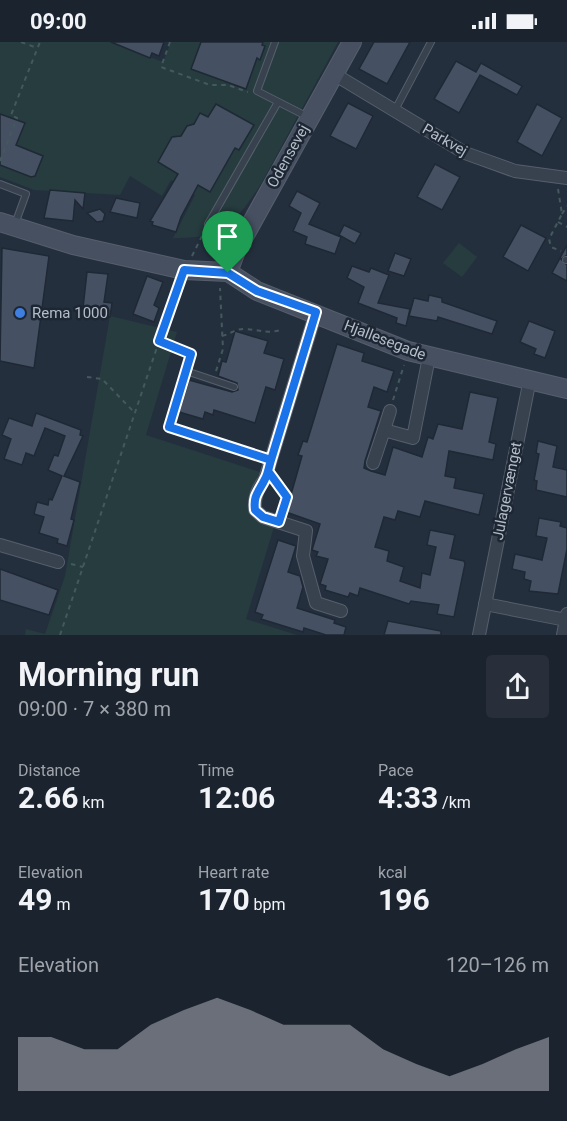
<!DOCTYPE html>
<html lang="en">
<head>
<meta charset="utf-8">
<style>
	:root { --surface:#1b232e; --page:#282f3a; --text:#f1f3f6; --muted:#a0a4aa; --accent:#8c9099 }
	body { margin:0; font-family:Roboto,sans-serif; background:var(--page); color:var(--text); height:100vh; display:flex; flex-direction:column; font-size:22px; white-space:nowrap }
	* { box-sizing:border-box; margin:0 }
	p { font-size:20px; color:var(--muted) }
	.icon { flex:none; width:33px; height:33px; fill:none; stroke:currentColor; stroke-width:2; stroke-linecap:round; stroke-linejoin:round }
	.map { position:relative; height:593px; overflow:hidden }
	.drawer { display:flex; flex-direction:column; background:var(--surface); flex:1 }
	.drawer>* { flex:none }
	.pin { position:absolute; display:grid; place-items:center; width:51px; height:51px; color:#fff; margin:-62px -26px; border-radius:50% 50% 50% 0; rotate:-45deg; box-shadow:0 0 6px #0007 }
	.pin .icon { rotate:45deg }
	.round { display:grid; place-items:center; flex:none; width:63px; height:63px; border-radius:6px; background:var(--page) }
	.head { display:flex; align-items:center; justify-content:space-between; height:102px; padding:0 18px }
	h1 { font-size:33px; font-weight:700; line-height:45px }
	.stats { display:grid; grid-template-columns:repeat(3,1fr); gap:9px; height:102px; padding:6px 18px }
	.stats div { display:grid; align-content:center }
	.stats b { font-size:30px; font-weight:700 }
	.stats small { font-size:16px; font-weight:400 }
	.stats p { font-size:16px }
	.chart { height:168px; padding:12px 18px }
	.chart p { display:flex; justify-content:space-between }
	.chart svg { width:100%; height:108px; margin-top:6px; fill:var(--accent); opacity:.7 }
	.status { display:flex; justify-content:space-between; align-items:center; height:42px; padding:0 30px; background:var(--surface); direction:ltr }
	.status svg { height:16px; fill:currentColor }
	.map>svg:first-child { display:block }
	.green { fill:#263c3f }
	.building { fill:#455162; stroke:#1f2835; stroke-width:1.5 }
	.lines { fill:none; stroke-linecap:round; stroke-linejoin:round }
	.lane-casing { stroke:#565f6c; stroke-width:8 }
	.street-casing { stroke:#565f6c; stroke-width:14 }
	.secondary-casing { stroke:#565f6c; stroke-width:20 }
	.path { stroke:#44595c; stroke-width:2; stroke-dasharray:4.5 4.5; stroke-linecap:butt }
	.lane { stroke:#38414e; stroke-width:6 }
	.street { stroke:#38414e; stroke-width:12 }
	.secondary { stroke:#465061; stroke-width:18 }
	.route-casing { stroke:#fff; stroke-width:12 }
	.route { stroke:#1a73e8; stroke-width:8 }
	.shop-dot { fill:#3f7fe0; stroke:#1d2633; stroke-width:2 }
	.labels { text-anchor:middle; stroke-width:5; stroke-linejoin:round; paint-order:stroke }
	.street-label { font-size:15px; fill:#b4bcc9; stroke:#1d2633 }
	.poi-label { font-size:15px; fill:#b4bcc9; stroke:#1d2633; text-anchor:start }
</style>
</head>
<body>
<div class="status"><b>09:00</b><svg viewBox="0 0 49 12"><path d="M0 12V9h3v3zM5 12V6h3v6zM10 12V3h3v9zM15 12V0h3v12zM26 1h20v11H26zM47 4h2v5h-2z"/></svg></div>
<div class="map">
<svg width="567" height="593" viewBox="0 0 567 593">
	<rect width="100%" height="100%" fill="#242f3e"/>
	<g class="green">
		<path d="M0,0H110L163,20L171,0H338L261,142C233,183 225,197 173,196L195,153L171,138L162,154L130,134L120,153L34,148L0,135Z"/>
		<path d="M459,201L477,215L462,235L443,221Z"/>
		<path d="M110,274L177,290L146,393L260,430L253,445L249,465L257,477L274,485L246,577L297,593H25L26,587L45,592L65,534Z"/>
	</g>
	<g class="building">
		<path d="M111,0H164L159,14L152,11L150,16Z"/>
		<path d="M201,0H263L262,3L265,4L260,18L257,16L246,47L191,27Z"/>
		<path d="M374,0H410L387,42L359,27Z"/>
		<path d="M456,19L476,30L481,21L522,44L517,53L480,33L459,71L434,57Z"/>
		<path d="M348,61L373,74L356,107L330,94Z"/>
		<path d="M216,62L254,83L239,108L235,106L210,150L198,143L181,175L176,190L152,183L153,180L150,179L178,132L158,120L172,95L181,94L187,84L194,82L200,71L208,75Z"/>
		<path d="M537,62L562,76L542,114L517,100Z"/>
		<path d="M0,72L25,81L16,103L43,114L35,134L31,135L0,123Z"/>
		<path d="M435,122L460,135L442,168L417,155Z"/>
		<path d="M50,148L85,151L83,167L75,158L73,179L44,176Z"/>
		<path d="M297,149L320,161L309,182L341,195L335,212L305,202L307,195L293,189L301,171L289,164Z"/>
		<path d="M116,156L140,161L137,176L110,170Z"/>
		<path d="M100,167L105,172L103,179L97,180L87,171Z"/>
		<path d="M344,183L361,191L355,202L339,193Z"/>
		<path d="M521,183L546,196L528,229L503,215Z"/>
		<path d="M567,203V213L561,217L567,223V239L552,231Z"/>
		<path d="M2,206L49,214L34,326L0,319Z"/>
		<path d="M395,211L411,217L404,234L388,229Z"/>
		<path d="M352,224L369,230L371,226L389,233L378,261L410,267L406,284L396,281L397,276L358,261L364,245L347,236Z"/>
		<path d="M87,230L108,232L104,260L112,261L110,275H95L96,267L83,266Z"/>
		<path d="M147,234L163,240L154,263L159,266L154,280L133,272Z"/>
		<path d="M429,253L442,256V260L497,279L492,292L438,275L437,279L409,274L414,256L428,259Z"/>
		<path d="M529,279L555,289L545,316L534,312L536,307L520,300Z"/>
		<path d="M235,289L268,299L264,311L284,317L275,348L266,345L255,381L214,368L213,373L205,370L203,377L179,370L189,338L232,350L238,348L237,341L218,334L222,319L226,320Z"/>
		<path d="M337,302L364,311L362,319L394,329L387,350L374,345L368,365L381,369L365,419L364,426L371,429L385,433L393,405L422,415L428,395L433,397L438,382L462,387L470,350L498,356L489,400L496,402L493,418L449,409L445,434L456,436L454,446L484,452L479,473L425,459L420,475L398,469L395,478L384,475L375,505L389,509L387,519L404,525L400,539L420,546L422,531L430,533L436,505L427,503L430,488L455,493L450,516L464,519L465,522L454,575L437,572L439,563L411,559L409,562L360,546L358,554L350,551L348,555L325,548L326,544L320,542L328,517L316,514L318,510L312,508L320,482L286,470L302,414L298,413L303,399L307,400Z"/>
		<path d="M36,371L81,388L80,393L83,394L64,434L80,440L71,477L74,478L67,504L57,501L58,497L39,491L44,475L34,472L37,460L48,463L49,457L52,458L62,434L48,428L54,413L58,414L65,394L45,386L34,414L26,411L22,423L4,417L11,397L2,393L9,376L32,384Z"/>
		<path d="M538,399L557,404L553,425L567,428V455L536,448L537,439L534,438L539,412L536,411Z"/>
		<path d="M539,476L561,480L560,484L567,486V507L558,552L529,549L531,539L524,537L525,530L512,527L515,512L542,518L547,496L536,494Z"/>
		<path d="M278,498L296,504L288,530L300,534L303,545L297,566L335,578L334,581L346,585L344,593H326L304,586L303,590L261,577L263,573L255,570Z"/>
		<path d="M0,527L58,548L49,573L0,558Z"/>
		<path d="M388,579L441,589V593H384Z"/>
	</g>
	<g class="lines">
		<defs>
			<g id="lane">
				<path d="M275,0L257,49L308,75"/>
				<path d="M395,68L431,0"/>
				<path d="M0,142L26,152L15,182"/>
				<path d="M208,182L278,60"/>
				<path d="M566,218H567"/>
				<path d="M234,345L186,329L169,385L271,418"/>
			</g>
			<g id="street">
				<path d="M334,32L465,111L515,129L567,136"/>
				<path d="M316,270L265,437C257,448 254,455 255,468L263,475L306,489L303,514L316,561L341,569"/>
				<path d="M384,388L390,369"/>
				<path d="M373,421L384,388L413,396L429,315"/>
				<path d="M0,503L58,520"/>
				<path d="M485,562L566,578"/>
				<path d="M479,593L530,337"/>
				<path d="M563,593L567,572"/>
			</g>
			<g id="secondary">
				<path d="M0,180L73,203L184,228L228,230L257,249L408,309L567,347"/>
				<path d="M228,230L236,209L352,0"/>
			</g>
		</defs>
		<use href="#lane" class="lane-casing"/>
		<use href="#street" class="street-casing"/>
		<use href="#secondary" class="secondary-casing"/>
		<g class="path">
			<path d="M21,0L37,6"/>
			<path d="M170,0L161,25L210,43H228L248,50"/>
			<path d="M0,119L17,76L11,73L40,0"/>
			<path d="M558,147L562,172L549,197L551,205L561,209"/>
			<path d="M562,172L567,164"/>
			<path d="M558,180L567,185"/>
			<path d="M192,214L204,190"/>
			<path d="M222,294C231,292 236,286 246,287C261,288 265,292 281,288"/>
			<path d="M160,300L191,312L188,320"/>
			<path d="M216,329L223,307L220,246"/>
			<path d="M87,335L102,337L135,371"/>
			<path d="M393,358L404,323"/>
			<path d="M277,442L287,455L283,469"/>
			<path d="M71,522L83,525"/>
			<path d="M60,593L178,243"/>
		</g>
		<use href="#lane" class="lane"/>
		<use href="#street" class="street"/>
		<use href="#secondary" class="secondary"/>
	</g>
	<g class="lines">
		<defs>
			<path id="route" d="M228,231L184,228L159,299L191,312L169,385L271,418L268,429L287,455L279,480L263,475L255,468C253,453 259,450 265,437C268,432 269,424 271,418L316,270L257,249L228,231"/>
		</defs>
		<use href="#route" class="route-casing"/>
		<use href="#route" class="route"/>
	</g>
	<circle class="shop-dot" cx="20" cy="271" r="6"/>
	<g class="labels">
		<g class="street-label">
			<text transform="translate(445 98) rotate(30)" y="5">Parkvej</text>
			<text transform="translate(288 114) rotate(-61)" y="5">Odensevej</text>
			<text transform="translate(385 298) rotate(21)" y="5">Hjallesegade</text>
			<text transform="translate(507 449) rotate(-79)" y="5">Julagervænget</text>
		</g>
		<g class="poi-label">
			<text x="32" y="276">Rema 1000</text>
		</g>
	</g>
</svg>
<div class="pin" style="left:228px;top:231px;background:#1e9e55"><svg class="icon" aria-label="arrive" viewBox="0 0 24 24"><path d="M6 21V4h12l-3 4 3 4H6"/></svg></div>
</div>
<section class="drawer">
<div class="head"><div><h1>Morning run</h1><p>09:00 · 7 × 380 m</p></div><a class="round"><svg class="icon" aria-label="share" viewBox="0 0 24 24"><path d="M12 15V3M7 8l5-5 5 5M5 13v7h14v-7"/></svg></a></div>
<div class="stats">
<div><p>Distance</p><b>2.66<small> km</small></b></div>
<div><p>Time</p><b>12:06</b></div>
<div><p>Pace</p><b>4:33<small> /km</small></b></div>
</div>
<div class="stats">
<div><p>Elevation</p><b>49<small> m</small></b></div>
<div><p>Heart rate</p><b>170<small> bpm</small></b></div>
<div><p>kcal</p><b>196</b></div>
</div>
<div class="chart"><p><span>Elevation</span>120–126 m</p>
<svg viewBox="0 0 160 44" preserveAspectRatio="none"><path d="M0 44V22L10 22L20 27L30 27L40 17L50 11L60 6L70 11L80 17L90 17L100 17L110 27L120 33L130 38L140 33L150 27L160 22V44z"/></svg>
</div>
</section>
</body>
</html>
